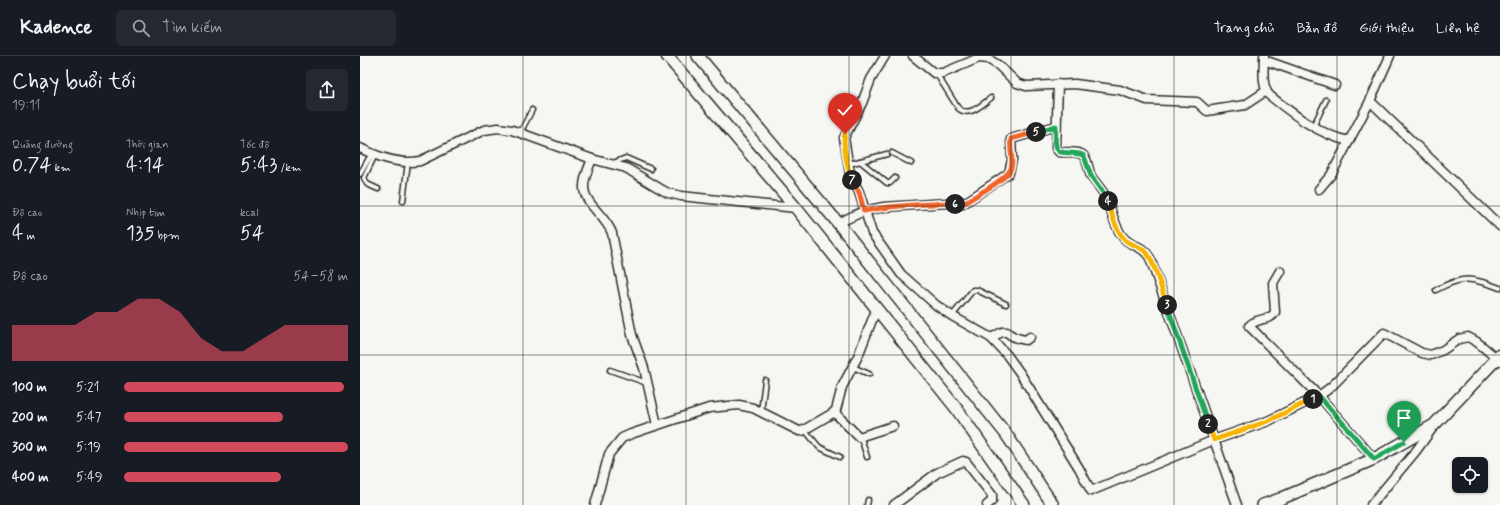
<!DOCTYPE html>
<html lang="vi">
<head>
<meta charset="utf-8">
<style>
	:root { --surface:#171b24; --page:#242831; --text:#f1f3f6; --muted:#9ea1a6; --line:#363941; --accent:#d1495b }
	body { margin:0; font-family:Mynerve,sans-serif; background:var(--page); color:var(--text); height:100vh; display:flex; flex-direction:column; font-size:15px; white-space:nowrap }
	* { box-sizing:border-box; margin:0 }
	p { font-size:13px; color:var(--muted) }
	.icon { flex:none; width:22px; height:22px; fill:none; stroke:currentColor; stroke-width:2; stroke-linecap:round; stroke-linejoin:round }
	.map { position:relative; flex:1; overflow:hidden }
	.panel { display:flex; flex-direction:column; background:var(--surface); width:360px }
	.panel>* { flex:none }
	.tools { position:absolute; left:1092px; top:401px; display:grid; gap:8px }
	.tools a { display:grid; place-items:center; width:36px; height:36px; border-radius:6px; background:var(--surface); box-shadow:0 1px 3px #0004; font-size:20px }
	.pin { position:absolute; display:grid; place-items:center; width:34px; height:34px; color:#fff; margin:-41px -17px; border-radius:50% 50% 50% 0; rotate:-45deg; box-shadow:0 0 4px #0007 }
	.pin .icon { rotate:45deg }
	.km { position:absolute; width:20px; height:20px; margin:-10px; border-radius:50%; background:#222; color:#fff; font-size:11px; line-height:20px; text-align:center }
	.round { display:grid; place-items:center; flex:none; width:42px; height:42px; border-radius:6px; background:var(--page) }
	.headline { display:flex; align-items:center; justify-content:space-between; height:68px; padding:0 12px }
	h1 { font-size:22px; font-weight:600; line-height:30px }
	.figures { display:grid; grid-template-columns:repeat(3,1fr); gap:6px; height:68px; padding:4px 12px }
	.figures div { display:grid; align-content:center }
	.figures b { font-size:20px; font-weight:600 }
	.figures small { font-size:11px; font-weight:400 }
	.figures p { font-size:11px }
	.chart { height:112px; padding:8px 12px }
	.chart p { display:flex; justify-content:space-between }
	.chart svg { width:100%; height:72px; margin-top:4px; fill:var(--accent); opacity:.7 }
	ul { padding:0 12px; list-style:none; font-size:13px }
	li { display:grid; grid-template-columns:64px 48px 1fr; align-items:center; height:30px }
	li i { height:10px; border-radius:5px; background:var(--accent) }
	header { display:flex; align-items:center; gap:24px; box-sizing:border-box; height:56px; padding:0 20px; background:var(--surface); border-bottom:1px solid var(--line) }
	header strong { font-size:19px }
	nav { display:flex; gap:22px; margin-inline-start:auto; font-size:14px }
	.search { width:280px; height:36px; background:var(--page); display:flex; align-items:center; gap:10px; box-sizing:border-box; padding:0 14px; border-radius:6px; color:var(--muted); font-size:15px }
	main { display:flex; flex:1; min-height:0 }
	.map>svg:first-child { display:block }
	.lines { fill:none; stroke-linecap:round; stroke-linejoin:round }
	.lane-casing { stroke:#2b2b2b; stroke-width:7 }
	.street-casing { stroke:#2b2b2b; stroke-width:11 }
	.secondary-casing { stroke:#2b2b2b; stroke-width:14 }
	.lane { stroke:#f6f6f2; stroke-width:4 }
	.street { stroke:#f6f6f2; stroke-width:8 }
	.secondary { stroke:#f6f6f2; stroke-width:11 }
	.split-1-casing { stroke:#fff; stroke-width:8 }
	.split-2-casing { stroke:#fff; stroke-width:8 }
	.split-3-casing { stroke:#fff; stroke-width:8 }
	.split-4-casing { stroke:#fff; stroke-width:8 }
	.split-5-casing { stroke:#fff; stroke-width:8 }
	.split-6-casing { stroke:#fff; stroke-width:8 }
	.split-7-casing { stroke:#fff; stroke-width:8 }
	.split-8-casing { stroke:#fff; stroke-width:8 }
	.split-1 { stroke:#22a559; stroke-width:5 }
	.split-2 { stroke:#f5b400; stroke-width:5 }
	.split-3 { stroke:#22a559; stroke-width:5 }
	.split-4 { stroke:#f5b400; stroke-width:5 }
	.split-5 { stroke:#22a559; stroke-width:5 }
	.split-6 { stroke:#f0652b; stroke-width:5 }
	.split-7 { stroke:#f0652b; stroke-width:5 }
	.split-8 { stroke:#f5b400; stroke-width:5 }
	.grid { fill:none; stroke:#2b2b2b; stroke-width:1; stroke-opacity:0.55 }
</style>
</head>
<body>
<header>
<strong>Kadence</strong>
<div class="search"><svg class="icon" aria-label="search" viewBox="0 0 24 24"><circle cx="10" cy="10" r="6"/><path d="M15 15l6 6"/></svg>Tìm kiếm</div>
<nav><a>Trang chủ</a><a>Bản đồ</a><a>Giới thiệu</a><a>Liên hệ</a></nav>
</header>
<main>
<section class="panel">
<div class="headline"><div><h1>Chạy buổi tối</h1><p>19:11</p></div><a class="round"><svg class="icon" aria-label="share" viewBox="0 0 24 24"><path d="M12 15V3M7 8l5-5 5 5M5 13v7h14v-7"/></svg></a></div>
<div class="figures">
<div><p>Quãng đường</p><b>0.74<small> km</small></b></div>
<div><p>Thời gian</p><b>4:14</b></div>
<div><p>Tốc độ</p><b>5:43<small> /km</small></b></div>
</div>
<div class="figures">
<div><p>Độ cao</p><b>4<small> m</small></b></div>
<div><p>Nhịp tim</p><b>135<small> bpm</small></b></div>
<div><p>kcal</p><b>54</b></div>
</div>
<div class="chart"><p><span>Độ cao</span>54–58 m</p>
<svg viewBox="0 0 160 44" preserveAspectRatio="none"><path d="M0 44V22L10 22L20 22L30 22L40 14L50 14L60 6L70 6L80 14L90 30L100 38L110 38L120 30L130 22L140 22L150 22L160 22V44z"/></svg>
</div>
<ul>
<li><b>100 m</b>5:21<i style="width:98%"></i></li>
<li><b>200 m</b>5:47<i style="width:71%"></i></li>
<li><b>300 m</b>5:19<i style="width:100%"></i></li>
<li><b>400 m</b>5:49<i style="width:70%"></i></li>
</ul>
</section>
<div class="map">
<svg width="1140" height="449" viewBox="0 0 1140 449">
	<rect width="100%" height="100%" fill="#f6f6f2"/>
	<filter id="ink" filterUnits="userSpaceOnUse"><feTurbulence type="fractalNoise" baseFrequency=".025" numOctaves="2"/><feDisplacementMap in="SourceGraphic" scale="8" xChannelSelector="R" yChannelSelector="G"/><feConvolveMatrix kernelMatrix="1 2 1 2 8 2 1 2 1" color-interpolation-filters="sRGB"/></filter>
	<g filter="url(#ink)">
		<g class="lines">
			<defs>
				<g id="lane">
					<path d="M576,17L598,52C609,62 621,49 631,42"/>
					<path d="M953,71L966,44"/>
					<path d="M160,77L172,54"/>
					<path d="M532,97L551,107"/>
					<path d="M15,99L4,122L7,128L18,133"/>
					<path d="M500,105L527,127H530L535,122"/>
					<path d="M253,107L266,102L291,113"/>
					<path d="M489,108L527,98"/>
					<path d="M0,118L12,97"/>
					<path d="M43,145L48,106"/>
					<path d="M1076,234C1104,219 1111,222 1140,232"/>
					<path d="M592,260L613,234H617L646,248"/>
					<path d="M493,311L509,318"/>
					<path d="M250,314L287,327"/>
					<path d="M401,356L405,324"/>
					<path d="M444,373L459,391L480,401"/>
					<path d="M501,382L507,401"/>
					<path d="M507,449L508,444"/>
				</g>
				<g id="street">
					<path d="M525,0L511,23L502,47L484,82L490,118L499,136L512,177L541,218L576,249L592,260L631,282L647,299L660,317L719,412L731,435L854,384L908,365L959,340L971,331L1024,277L1062,297L1071,299L1083,294L1099,283L1108,281L1117,286L1140,305"/>
					<path d="M553,0L574,17H583L619,2L628,3L638,9L657,27L666,30L715,28L760,34L787,44L837,46L847,55L885,49L906,35"/>
					<path d="M904,0C904,12 901,29 909,39C933,58 959,79 989,85L1010,45L1030,0"/>
					<path d="M904,4L975,29"/>
					<path d="M698,28L696,92L699,96C706,97 715,95 721,98C728,101 728,114 731,120C735,127 742,133 745,140C752,153 753,168 762,180C771,192 781,187 790,202L877,449"/>
					<path d="M1010,45L1140,170"/>
					<path d="M0,92C18,101 40,109 60,105L124,74L138,72L152,74L232,103L266,112L299,132L308,137L321,140L436,152"/>
					<path d="M232,103C229,111 224,121 224,130C223,147 246,160 252,177L272,279L284,312L297,369"/>
					<path d="M959,133L971,119L989,85"/>
					<path d="M478,167L504,155L524,151L587,147L603,148L649,117L652,104L651,83L696,70"/>
					<path d="M920,215L913,227L915,256C912,263 904,262 897,265C894,266 891,268 889,270L959,340L1014,403"/>
					<path d="M631,282L642,276H647C652,281 659,283 666,284L670,281"/>
					<path d="M474,356L499,381L533,370"/>
					<path d="M235,449L249,398L262,382L271,378L349,352L379,349L393,352L439,375H442L473,357L476,354L482,331L498,300L516,254"/>
					<path d="M534,449L577,417L603,405L606,406L632,439V445L627,449"/>
					<path d="M1011,449L1056,395L1074,370"/>
				</g>
				<g id="secondary">
					<path d="M307,0L436,152L596,352L664,449"/>
					<path d="M338,0L478,167L529,231L646,378L693,449"/>
					<path d="M903,449L920,443L1014,403L1074,369L1140,299"/>
				</g>
			</defs>
			<use href="#lane" class="lane-casing"/>
			<use href="#street" class="street-casing"/>
			<use href="#secondary" class="secondary-casing"/>
			<use href="#lane" class="lane"/>
			<use href="#street" class="street"/>
			<use href="#secondary" class="secondary"/>
		</g>
	</g>
	<g class="lines" filter="url(#ink)">
		<defs>
			<path id="split-1" d="M953,343L959,340L1014,403L1044,386"/>
			<path id="split-2" d="M848,368L854,384L908,365L953,343"/>
			<path id="split-3" d="M807,249L848,368"/>
			<path id="split-4" d="M748,145C751,157 758,180 768,186C775,190 782,191 787,197C795,208 802,235 807,249"/>
			<path id="split-5" d="M676,76L696,70C696,78 693,91 700,96L720,98L724,100L731,120L744,138L748,145"/>
			<path id="split-6" d="M595,148H602L608,145C618,138 649,122 651,112C654,103 649,93 651,83L676,76"/>
			<path id="split-7" d="M492,124L499,136L504,155C532,149 559,149 587,147L595,148"/>
			<path id="split-8" d="M485,78C482,88 488,114 492,124"/>
		</defs>
		<use href="#split-1" class="split-1-casing"/>
		<use href="#split-2" class="split-2-casing"/>
		<use href="#split-3" class="split-3-casing"/>
		<use href="#split-4" class="split-4-casing"/>
		<use href="#split-5" class="split-5-casing"/>
		<use href="#split-6" class="split-6-casing"/>
		<use href="#split-7" class="split-7-casing"/>
		<use href="#split-8" class="split-8-casing"/>
		<use href="#split-1" class="split-1"/>
		<use href="#split-2" class="split-2"/>
		<use href="#split-3" class="split-3"/>
		<use href="#split-4" class="split-4"/>
		<use href="#split-5" class="split-5"/>
		<use href="#split-6" class="split-6"/>
		<use href="#split-7" class="split-7"/>
		<use href="#split-8" class="split-8"/>
	</g>
	<path class="grid" d="M163,0V449M326,0V449M489,0V449M651,0V449M814,0V449M977,0V449M0,150H1140M0,299H1140"/>
</svg>
<div class="tools">
<a><svg class="icon" aria-label="locate" viewBox="0 0 24 24"><circle cx="12" cy="12" r="6"/><path d="M12 2v4M12 18v4M2 12h4M18 12h4"/></svg></a>
</div>
<div class="pin" style="left:1044px;top:386px;background:#1e9e55"><svg class="icon" aria-label="arrive" viewBox="0 0 24 24"><path d="M6 21V4h12l-3 4 3 4H6"/></svg></div>
<div class="pin" style="left:485px;top:78px;background:#d93025"><svg class="icon" aria-label="check" viewBox="0 0 24 24"><path d="M5 12l5 5 9-10"/></svg></div>
<b class="km" style="left:953px;top:343px">1</b>
<b class="km" style="left:848px;top:368px">2</b>
<b class="km" style="left:807px;top:249px">3</b>
<b class="km" style="left:748px;top:145px">4</b>
<b class="km" style="left:676px;top:76px">5</b>
<b class="km" style="left:595px;top:148px">6</b>
<b class="km" style="left:492px;top:124px">7</b>
</div>
</main>
</body>
</html>
